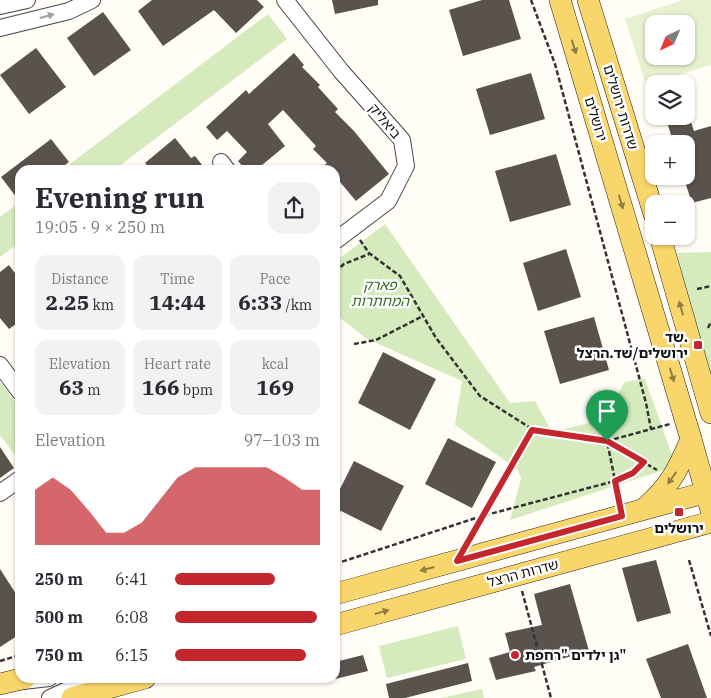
<!DOCTYPE html>
<html lang="en">
<head>
<meta charset="utf-8">
<style>
	:root { --surface:#fff; --page:#f2f2f3; --text:#2b2b33; --muted:#7c7c81; --accent:#c4262e }
	body { margin:0; font-family:"IBM Plex Serif","Noto Sans Hebrew",serif; background:var(--page); color:var(--text); height:100vh; display:flex; flex-direction:column; font-size:19px; white-space:nowrap }
	* { box-sizing:border-box; margin:0 }
	p { font-size:16px; color:var(--muted) }
	.icon { flex:none; width:28px; height:28px; fill:none; stroke:currentColor; stroke-width:2; stroke-linecap:round; stroke-linejoin:round }
	.map { position:relative; flex:1; overflow:hidden }
	.details { position:absolute; left:15px; top:165px; width:325px; height:518px; display:flex; flex-direction:column; background:var(--surface); border-radius:15px; box-shadow:0 1px 4px #0004 }
	.details>* { flex:none }
	.needle { width:32px; rotate:224deg }
	.buttons { position:absolute; left:645px; top:15px; display:grid; gap:10px }
	.buttons a { display:grid; place-items:center; width:50px; height:50px; border-radius:10px; background:var(--surface); box-shadow:0 1px 4px #0004; font-size:25px }
	.pin { position:absolute; display:grid; place-items:center; width:42px; height:42px; color:#fff; margin:-51px -21px; border-radius:50% 50% 50% 0; rotate:-45deg; box-shadow:0 0 5px #0007 }
	.pin .icon { rotate:45deg }
	.round { display:grid; place-items:center; flex:none; width:52px; height:52px; border-radius:15px; background:var(--page) }
	.summary { display:flex; align-items:center; justify-content:space-between; height:85px; padding:0 20px }
	h1 { font-size:28px; font-weight:700; line-height:38px }
	.stats { display:grid; grid-template-columns:repeat(3,1fr); gap:8px; height:85px; padding:5px 20px }
	.stats div { display:grid; align-content:center; border-radius:12px; background:var(--page); text-align:center }
	.stats b { font-size:21px; font-weight:700 }
	.stats small { font-size:14px; font-weight:400 }
	.stats p { font-size:14px }
	.chart { height:140px; padding:10px 20px }
	.chart p { display:flex; justify-content:space-between }
	.chart svg { width:100%; height:90px; margin-top:5px; fill:var(--accent); opacity:.7 }
	ul { padding:0 20px; list-style:none; font-size:16px }
	li { display:grid; grid-template-columns:80px 60px 1fr; align-items:center; height:38px }
	li i { height:12px; border-radius:6px; background:var(--accent) }
	.map>svg:first-child { display:block }
	.green { fill:#d5ebbd }
	.pitch { fill:#e6f2cf; fill-rule:evenodd }
	.building { fill:#5a524d }
	.lines { fill:none; stroke-linecap:round; stroke-linejoin:round }
	.minor-casing { stroke:#444; stroke-width:18 }
	.major-casing { stroke:#222; stroke-width:22 }
	.path { stroke:#333; stroke-width:2.5; stroke-dasharray:5 2.5; stroke-linecap:butt }
	.minor { stroke:#fff; stroke-width:16 }
	.major { stroke:#f9d66b; stroke-width:21 }
	.oneway { fill:#a0a0a0 }
	.oneway2 { fill:#917d42 }
	.route-casing { stroke:#fff; stroke-width:10 }
	.route { stroke:#c4262e; stroke-width:6 }
	.poi-dot { fill:#c4262e; stroke:#fff; stroke-width:2 }
	.labels { text-anchor:middle; stroke-width:5; stroke-linejoin:round; paint-order:stroke }
	.street-label { font-size:14px; fill:#111; stroke:#fff }
	.park-label { font-size:14px; font-style:italic; fill:#2f6b1f; stroke:#fff }
	.poi-label { font-size:14px; font-weight:bold; fill:#111; stroke:#fff; text-anchor:end }
</style>
</head>
<body>
<div class="map">
<svg width="711" height="698" viewBox="0 0 711 698">
	<rect width="100%" height="100%" fill="#fffdf5"/>
	<g class="green">
		<path d="M268,14L287,39L114,170H62Z"/>
		<path d="M20,202V242L0,257V217Z"/>
		<path d="M385,224L510,403L535,401L552,432L606,419L624,382L645,379L676,466L510,520L521,479L518,470L455,425L462,381L367,339L335,314V262Z"/>
		<path d="M711,252V388L677,253Z"/>
		<path d="M0,382L20,408V462L0,435Z"/>
		<path d="M458,626L466,659L387,678L379,646Z"/>
		<path d="M482,689L484,698H441Z"/>
	</g>
	<path class="pitch" d="M683,0H711V65L646,85L625,19ZM654,24H686V56H654Z"/>
	<g class="building">
		<path d="M152,0H257L264,7L236,33L214,10L163,46L138,11Z"/>
		<path d="M332,0H378V5L335,14Z"/>
		<path d="M482,0H509L521,39L463,56L449,10Z"/>
		<path d="M103,12L131,50L94,76L67,38Z"/>
		<path d="M36,48L66,87L29,114L0,75Z"/>
		<path d="M294,53L304,65L302,67L320,85L318,87L338,109L335,112L354,131L389,174L356,201L335,176V170H319L327,163L313,149L316,146L283,110L268,124L285,146L256,170H246L238,161L247,152L227,131L217,140L206,127L246,90L249,94Z"/>
		<path d="M531,73L545,119L490,135L476,89Z"/>
		<path d="M665,116H689L694,131L711,126V198L692,203L683,176H686V144H674Z"/>
		<path d="M175,138L191,158L195,156L206,170H151L145,163Z"/>
		<path d="M51,139L69,162L58,170H20V202L1,177Z"/>
		<path d="M556,154L571,205L510,222L495,171Z"/>
		<path d="M566,249L581,297L538,311L523,263Z"/>
		<path d="M9,265L20,280V321L9,329L0,318V272Z"/>
		<path d="M594,317L609,370L560,384L544,331Z"/>
		<path d="M383,352L436,379L410,430L358,403Z"/>
		<path d="M448,438L496,462L472,508L425,484Z"/>
		<path d="M0,447L14,468L0,478Z"/>
		<path d="M354,461L404,486L381,531L335,508V499Z"/>
		<path d="M656,560L671,613L637,622L622,568Z"/>
		<path d="M0,569L20,600V634L0,647Z"/>
		<path d="M570,584L589,651L534,667L536,671L496,680L489,658L510,652L505,633L542,625L534,594Z"/>
		<path d="M688,644L707,698H661L646,659Z"/>
		<path d="M363,655L368,671L335,679V662Z"/>
		<path d="M468,663L472,681L405,698H389L386,684Z"/>
	</g>
	<g class="lines">
		<defs>
			<g id="minor">
				<path d="M285,0L341,71L402,140L406,166L388,201L335,241"/>
				<path d="M0,6L27,0"/>
				<path d="M0,28L69,11L92,0"/>
				<path d="M221,162L227,170"/>
				<path d="M0,365L20,392"/>
				<path d="M0,493L20,479"/>
				<path d="M14,682L49,678"/>
				<path d="M50,698L94,678"/>
			</g>
			<g id="major">
				<path d="M560,0L691,439L711,510"/>
				<path d="M588,0L654,214"/>
				<path d="M660,236L711,413"/>
				<path d="M645,508C670,486 678,470 691,439"/>
				<path d="M335,594L711,491"/>
				<path d="M335,625L711,522"/>
				<path d="M0,684L25,678"/>
				<path d="M72,698L145,678"/>
			</g>
		</defs>
		<use href="#minor" class="minor-casing"/>
		<use href="#major" class="major-casing"/>
		<g class="path">
			<path d="M531,0L555,64L646,403L651,429"/>
			<path d="M360,240L369,253L400,276L436,338L480,396L532,429L607,441L657,470"/>
			<path d="M335,272L344,264L369,254"/>
			<path d="M697,289L711,286"/>
			<path d="M708,328L711,322"/>
			<path d="M354,344L376,340L423,316"/>
			<path d="M619,500L607,441L670,424"/>
			<path d="M469,539L532,429"/>
			<path d="M689,560L711,636"/>
			<path d="M335,564L482,516L615,481L633,473L644,462"/>
			<path d="M522,591L551,698"/>
			<path d="M0,661L20,655"/>
		</g>
		<use href="#minor" class="minor"/>
		<use href="#major" class="major"/>
	</g>
	<defs><path id="oneway-solid" d="M-6-.8H1V-3.2L6.5 0L1 3.2V.8H-6Z" transform="scale(1.25)"/></defs>
	<use class="oneway" href="#oneway-solid" transform="translate(47 16) rotate(-15)"/>
	<g class="oneway2">
		<use href="#oneway-solid" transform="translate(574 47) rotate(73)"/>
		<use href="#oneway-solid" transform="translate(621 202) rotate(73)"/>
		<use href="#oneway-solid" transform="translate(681 308) rotate(-106)"/>
		<use href="#oneway-solid" transform="translate(672 375) rotate(73)"/>
		<use href="#oneway-solid" transform="translate(672 478) rotate(125)"/>
		<use href="#oneway-solid" transform="translate(427 569) rotate(165)"/>
		<use href="#oneway-solid" transform="translate(382 612) rotate(-16)"/>
	</g>
	<g class="lines">
		<defs>
			<path id="route" d="M532,430L607,441L644,462L633,473L615,481L622,516L457,561Z"/>
		</defs>
		<use href="#route" class="route-casing"/>
		<use href="#route" class="route"/>
	</g>
	<g class="poi-dot">
		<rect x="693" y="340" width="10" height="10" rx="2.5"/>
		<rect x="674" y="507" width="10" height="10" rx="2.5"/>
		<circle cx="515" cy="655" r="5"/>
	</g>
	<g class="labels">
		<g class="street-label">
			<text transform="translate(621 107) rotate(73)" y="5">שדרות ירושלים</text>
			<text transform="translate(596 119) rotate(73)" y="5">ירושלים</text>
			<text transform="translate(385 121) rotate(50)" y="5">ביאליק</text>
			<text transform="translate(523 573) rotate(-15)" y="5">שדרות הרצל</text>
		</g>
		<g class="park-label">
			<text x="380" y="290">פארק<tspan x="380" dy="16">המחתרות</tspan></text>
		</g>
		<g class="poi-label">
			<text x="688" y="342">שד.<tspan x="688" dy="16">ירושלים/שד.הרצל</tspan></text>
			<text x="679" y="533" text-anchor="middle">ירושלים</text>
			<text x="525" y="660" text-anchor="start">גן ילדים "רחפת"</text>
		</g>
	</g>
</svg>
<div class="buttons">
<a><svg class="needle" viewBox="-14 -14 28 28"><path d="M0-13l5 13h-10z" fill="#e53935"/><path d="M0 13l5-13h-10z" fill="#7c7c81"/></svg></a>
<a><svg class="icon" aria-label="layers" viewBox="0 0 24 24"><path d="M12 4l9 5-9 5-9-5zM3 14l9 5 9-5"/></svg></a>
<a>+</a>
<a>−</a>
</div>
<div class="pin" style="left:607px;top:441px;background:#1e9e55"><svg class="icon" aria-label="arrive" viewBox="0 0 24 24"><path d="M6 21V4h12l-3 4 3 4H6"/></svg></div>
<section class="details">
<div class="summary"><div><h1>Evening run</h1><p>19:05 · 9 × 250 m</p></div><a class="round"><svg class="icon" aria-label="share" viewBox="0 0 24 24"><path d="M12 15V3M7 8l5-5 5 5M5 13v7h14v-7"/></svg></a></div>
<div class="stats">
<div><p>Distance</p><b>2.25<small> km</small></b></div>
<div><p>Time</p><b>14:44</b></div>
<div><p>Pace</p><b>6:33<small> /km</small></b></div>
</div>
<div class="stats">
<div><p>Elevation</p><b>63<small> m</small></b></div>
<div><p>Heart rate</p><b>166<small> bpm</small></b></div>
<div><p>kcal</p><b>169</b></div>
</div>
<div class="chart"><p><span>Elevation</span>97–103 m</p>
<svg viewBox="0 0 160 44" preserveAspectRatio="none"><path d="M0 44V17L10 11L20 17L30 27L40 38L50 38L60 33L70 22L80 11L90 6L100 6L110 6L120 6L130 6L140 11L150 17L160 17V44z"/></svg>
</div>
<ul>
<li><b>250 m</b>6:41<i style="width:69%"></i></li>
<li><b>500 m</b>6:08<i style="width:98%"></i></li>
<li><b>750 m</b>6:15<i style="width:90%"></i></li>
</ul>
</section>
</div>
</body>
</html>
